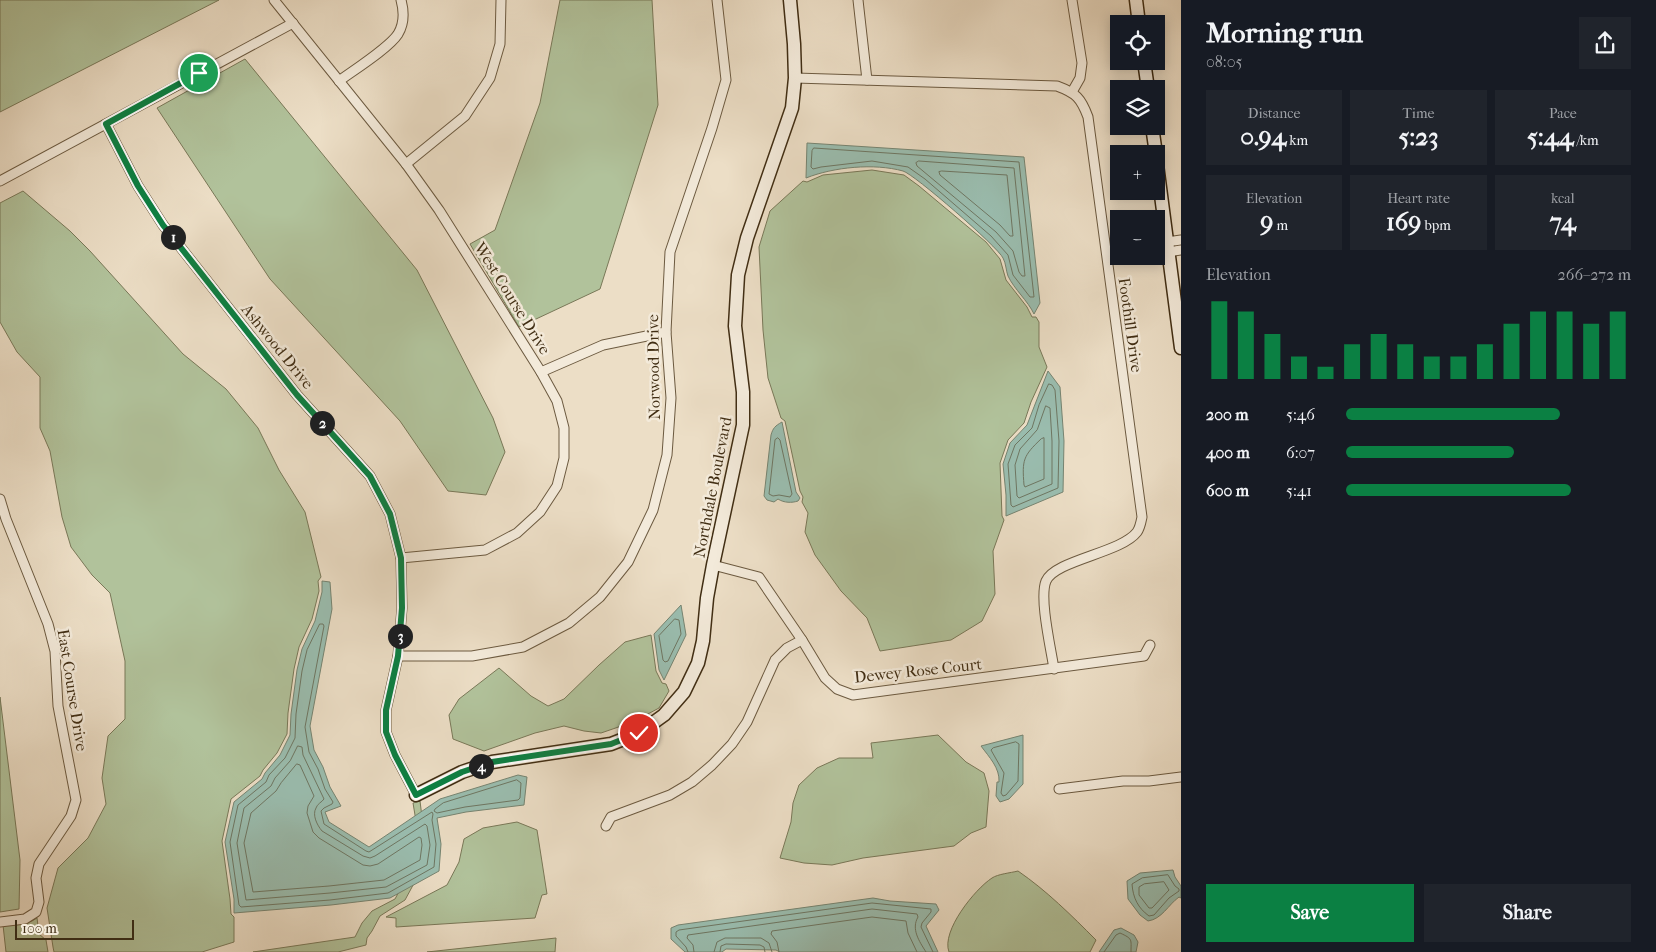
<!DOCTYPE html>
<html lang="en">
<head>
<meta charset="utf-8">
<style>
	:root { --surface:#171b24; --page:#20242c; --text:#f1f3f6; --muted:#9ea1a6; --accent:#0b8043 }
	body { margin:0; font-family:"IM FELL French Canon",serif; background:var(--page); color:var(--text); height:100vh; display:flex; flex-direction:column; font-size:19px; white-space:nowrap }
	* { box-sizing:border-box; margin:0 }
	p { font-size:16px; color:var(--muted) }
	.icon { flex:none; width:28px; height:28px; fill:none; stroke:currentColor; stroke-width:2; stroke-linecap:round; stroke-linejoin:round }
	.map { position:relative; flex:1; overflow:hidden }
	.panel { display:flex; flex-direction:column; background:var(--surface); width:475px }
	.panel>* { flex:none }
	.fabs { position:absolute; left:1110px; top:15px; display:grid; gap:10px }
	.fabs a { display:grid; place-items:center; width:55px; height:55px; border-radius:0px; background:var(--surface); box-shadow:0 2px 12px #0003; font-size:25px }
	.scale { position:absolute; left:15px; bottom:12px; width:119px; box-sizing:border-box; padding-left:5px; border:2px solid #412e14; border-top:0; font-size:14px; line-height:18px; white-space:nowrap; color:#412e14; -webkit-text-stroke:4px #f3eada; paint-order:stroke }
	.pin { position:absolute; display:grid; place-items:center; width:42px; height:42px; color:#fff; margin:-21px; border:2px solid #fff; border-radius:50%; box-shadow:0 1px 5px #0007 }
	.km { position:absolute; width:25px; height:25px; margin:-12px; border-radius:50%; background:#222; color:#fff; font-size:14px; line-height:25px; text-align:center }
	.round { display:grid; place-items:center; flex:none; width:52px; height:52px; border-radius:0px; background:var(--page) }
	.overview { display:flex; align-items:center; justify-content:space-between; height:85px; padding:0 25px }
	h1 { font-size:28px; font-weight:800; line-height:38px }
	.metrics { display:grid; grid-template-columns:repeat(3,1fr); gap:8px; height:85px; padding:5px 25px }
	.metrics div { display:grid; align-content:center; border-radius:0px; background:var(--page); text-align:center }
	.metrics b { font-size:25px; font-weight:800 }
	.metrics small { font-size:14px; font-weight:400 }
	.metrics p { font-size:14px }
	.chart { height:140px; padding:10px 25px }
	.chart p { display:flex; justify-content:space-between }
	.chart svg { width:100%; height:90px; margin-top:5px; stroke:var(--accent); stroke-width:6 }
	.button { display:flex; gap:10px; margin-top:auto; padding:10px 25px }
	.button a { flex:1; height:58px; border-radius:0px; background:var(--accent); color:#fff; font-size:20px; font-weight:800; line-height:58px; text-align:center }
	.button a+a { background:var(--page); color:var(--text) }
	ul { padding:0 25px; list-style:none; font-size:16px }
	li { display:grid; grid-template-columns:80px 60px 1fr; align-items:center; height:38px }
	li i { height:12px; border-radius:6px; background:var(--accent) }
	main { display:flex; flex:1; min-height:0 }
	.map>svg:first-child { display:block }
	.green { fill:#b1c29b; stroke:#797858 }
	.water { fill:#9abdaf; stroke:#768471 }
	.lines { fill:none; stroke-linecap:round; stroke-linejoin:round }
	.shore { stroke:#6e7662; stroke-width:1 }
	.street-casing { stroke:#6c5a40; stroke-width:11 }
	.secondary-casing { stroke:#412e14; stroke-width:15 }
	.street { stroke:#f3eada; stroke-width:9 }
	.secondary { stroke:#f3eada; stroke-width:12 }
	.route-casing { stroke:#fff; stroke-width:10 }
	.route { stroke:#0b8043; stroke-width:6 }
	.labels { text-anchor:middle; stroke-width:5; stroke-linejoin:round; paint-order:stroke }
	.street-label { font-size:16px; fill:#412e14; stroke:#f3eada }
</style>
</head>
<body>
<main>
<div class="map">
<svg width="1181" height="952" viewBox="0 0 1181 952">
	<rect width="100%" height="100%" fill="#ecdec6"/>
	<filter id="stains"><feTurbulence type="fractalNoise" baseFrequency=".004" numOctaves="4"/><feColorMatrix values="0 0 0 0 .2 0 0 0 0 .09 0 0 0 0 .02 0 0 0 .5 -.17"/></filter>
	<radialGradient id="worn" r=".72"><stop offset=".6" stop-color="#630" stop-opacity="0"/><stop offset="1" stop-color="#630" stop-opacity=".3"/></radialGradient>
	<g class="green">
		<path d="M0,0H219L0,112Z"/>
		<path d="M560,0H652L658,105L600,289L519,327L470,244L495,230L540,103Z"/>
		<path d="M245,59L417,270L493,418L505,452L486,495L448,491L400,421L270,279L157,108Z"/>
		<path d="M872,170L904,175L919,186L986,242L1000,259L1006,280L1027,307L1032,317H1036L1039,322V347L1047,367L1031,402L1024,423L1008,440L1000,463L1002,516L1004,520L993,551L995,594L982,621L951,640L880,651L867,618L841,591L815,555L805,532L808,513L802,502L803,497L800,491L785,421L781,418L768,378L763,330L759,247L770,211L803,181L807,182L823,175Z"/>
		<path d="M23,191L70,231L90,251L183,354L226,389L258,428L279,470L305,512L321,577L318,581L319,591L312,619L299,647L294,669L288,713L287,734L277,753L263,770L260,776L231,799L222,841L230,899L231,914L234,917V942L202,952H54L53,947L47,908L58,868L88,838L106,804L102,778L108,736L125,719V661L110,593L92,575L71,547L62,517L50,451L40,428V377L17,352L0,322V203Z"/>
		<path d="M651,635L656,671L662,683L666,684L669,691L659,708L633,722L601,733L584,731L564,726L535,733L484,751L453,739L449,715L459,699L499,668L531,696L548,706L564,699L599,665L625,642Z"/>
		<path d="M0,697L20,860L19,909L0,912Z"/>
		<path d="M938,735L966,762L984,773L989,791L986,827L971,833L954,846L863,858L832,865L804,863L780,858L791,822L793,803L799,785L817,768L839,758H873L871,743Z"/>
		<path d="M420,801L422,817L432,850L405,900L380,916L372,931L367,938L366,945L338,952H253L355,937L362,923L372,911L395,899L421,851L413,803Z"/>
		<path d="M517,822L537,830L547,894L542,895L535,918L396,927V918L386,917L447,885L459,862L464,839L483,828Z"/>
		<path d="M1018,871C1047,891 1071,915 1096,940L1090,952H949C941,931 975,889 992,878C998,874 1010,873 1018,871Z"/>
		<path d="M37,918L39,934L46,940L48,952H6L3,925L32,921Z"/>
		<path d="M556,938L555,952H427Z"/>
	</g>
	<g class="water">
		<path d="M807,143L1024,157L1040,303L1034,314C1028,301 1014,289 1008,276C1006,271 1006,263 1003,258C998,247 914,174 903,171C874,163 834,167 806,178Z"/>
		<path d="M1048,371L1060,387L1064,441L1063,492L1006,516V495L1003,464L1010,443L1027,425Z"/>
		<path d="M782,422L796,492L800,498L798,501C792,503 784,503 778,499L774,502L767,500L764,496L771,435C773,428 775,426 782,422Z"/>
		<path d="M322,581L330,582L332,609L310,726L314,750L323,767L330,787L341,806L325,812L329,822L369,847L440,799L518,775L527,777L524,805L466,812L437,818L441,844L439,871L390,898L331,905L234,913V899L225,842L234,802L262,779L265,773L280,755L290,735L291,714L297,670L302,649L315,621L322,592Z"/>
		<path d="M681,605L686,635L664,680L659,670L654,634Z"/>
		<path d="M1023,735V784L1009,799L1000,802L996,796L997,782H999C1000,768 989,757 981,746Z"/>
		<path d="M1173,870L1175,877L1181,886V898L1179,897C1168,905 1162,919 1148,921L1140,915L1128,899L1127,881L1140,873Z"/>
		<path d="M873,898L890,901L936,904L939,910L926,926L938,952H780L776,950L726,949L722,952H685L671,939V928L678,925Z"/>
		<path d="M1121,928L1134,935L1138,942L1136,952H1099L1114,930Z"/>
	</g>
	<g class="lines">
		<g class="shore">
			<path d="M814,148L1019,162L1034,297H1030L1013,275L1008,255L991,236L925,179L908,167L872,161L821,167L813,169L811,167L812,151Z"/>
			<path d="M919,161L1014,168L1025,276H1022L1019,272L1013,251L996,232L917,166L916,163Z"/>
			<path d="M942,171L1007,175L1013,236H1010L1000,225L940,175L939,172Z"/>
			<path d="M1049,384L1052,385L1055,390L1059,441L1058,488L1013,507L1011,505L1008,464L1015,445L1032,428L1039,405Z"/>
			<path d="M1046,406L1050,408L1052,441V484L1019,498L1017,496L1015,465L1020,449L1037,430Z"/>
			<path d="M778,438L780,440L792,494L790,497L779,495L773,496L769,494L775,440Z"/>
			<path d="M1044,438V479L1025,487L1024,485C1022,460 1023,456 1041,439Z"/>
			<path d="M675,619L679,620L681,634L668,661L665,662L663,660L659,636Z"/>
			<path d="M320,624H323L324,626L305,727L309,752L318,769L325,789L333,802L332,804L324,808L321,811L324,824L366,851L369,852L432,812L433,814L432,820L436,844L434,867L388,893L330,900L241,907L239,905L230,842L238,805L266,782L269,775L285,758L295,738L296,714L302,671L307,650Z"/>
			<path d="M1016,742L1019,744L1018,781L1006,795L1003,796L1001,793L1004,773L991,750L993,748Z"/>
			<path d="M298,746L302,747L303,755L324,799C322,802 317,804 316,808C312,815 317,825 322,831L363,856L370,858L375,856L425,824L427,826L430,845L427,865L386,887L330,893L246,900L237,843L244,808L271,786L275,778L290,761Z"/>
			<path d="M297,764L300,765L314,796L308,806L307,813L313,832L319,838L363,865L370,866L378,864L419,837L421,838L422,845L420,860L384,880L329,886L253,892L244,843L251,813L276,791L281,783Z"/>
			<path d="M517,780L521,783L520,798L518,800L465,807L437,813L434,811L435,809L443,803Z"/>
			<path d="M1168,875L1175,886L1179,889V891L1169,898L1154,915L1149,916C1138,908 1133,898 1132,884L1142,878Z"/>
			<path d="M1164,882L1169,890L1152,908H1149L1139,895V887L1144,884Z"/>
			<path d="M688,952L686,947L676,936V932L679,930L872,903L931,909V912L922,923L921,927L933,952"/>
			<path d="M694,952L693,945L687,938L688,935L872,909L917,914L918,917C911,929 919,941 926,952"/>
			<path d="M714,952L717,942L725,938H761L769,943L772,952"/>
			<path d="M720,952L721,946L726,944L760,945L764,947L765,952"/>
			<path d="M779,952L777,942L771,934L772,931L872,917L906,921L908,933L917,952"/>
			<path d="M1104,952L1116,935L1120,933C1133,939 1131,939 1131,952"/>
		</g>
		<defs>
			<g id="street">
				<path d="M274,0L406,164L439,210L541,372L557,401L564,428V458L557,486L540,512L517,533L485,550L401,558"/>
				<path d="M858,0L867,80"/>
				<path d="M795,78L1057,86C1076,93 1081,98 1088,117L1142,517C1141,522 1140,528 1137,532C1121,553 1055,560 1046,581C1039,598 1051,649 1054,669"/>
				<path d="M339,81C354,70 389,48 398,34C404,24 404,11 401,0"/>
				<path d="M1072,92L1080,78L1082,63L1072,0"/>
				<path d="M106,124L138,186L163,225L297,395L370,476L390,514L401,558L402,608L398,656L386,710V732L395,755L416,795"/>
				<path d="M406,164L465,116L490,78L500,44L501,0"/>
				<path d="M0,181L293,23"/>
				<path d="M1167,242L1181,240"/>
				<path d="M1168,252L1181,250"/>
				<path d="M541,372L603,345L666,332"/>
				<path d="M0,499L6,519L48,624L55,651L58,706L76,800L71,816L39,864L36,878L39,902L36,912L25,919L0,922"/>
				<path d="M713,565L759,577L802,640L825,678L837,689L853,695L1144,656L1150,645"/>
				<path d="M398,656H472L523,647L569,623L600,597L628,562L653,510L667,455L671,398L666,332L670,252L712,128L726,80L717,0"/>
				<path d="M1059,789L1123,781H1149L1181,777"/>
				<path d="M606,826L611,817L670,795L692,782L712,765L732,744L747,722L775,660L787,648L802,640"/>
			</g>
			<g id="secondary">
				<path d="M1136,0L1139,24"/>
				<path d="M1144,61L1148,89"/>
				<path d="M1152,126L1156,154"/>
				<path d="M1156,157L1181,348"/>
				<path d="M416,795L462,772L492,762L611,744L639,733L664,715L684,692L698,663L703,641L707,598L713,565L743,425V392L735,326L738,275L747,238L792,108L795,78L794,44L790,0"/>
			</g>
		</defs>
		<use href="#street" class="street-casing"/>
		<use href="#secondary" class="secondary-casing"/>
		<use href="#street" class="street"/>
		<use href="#secondary" class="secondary"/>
	</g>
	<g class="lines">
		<defs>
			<path id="route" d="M199,73L106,124L138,186L163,225L297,395L370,476L390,514L401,558L402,608L398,656L386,710V732L395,755L416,795L462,772L492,762L611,744L639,733"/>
		</defs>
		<use href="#route" class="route-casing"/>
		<use href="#route" class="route"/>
	</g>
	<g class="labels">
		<g class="street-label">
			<text transform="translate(513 298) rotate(58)" y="6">West Course Drive</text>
			<text transform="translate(1131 325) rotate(82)" y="6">Foothill Drive</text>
			<text transform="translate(278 346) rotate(51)" y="6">Ashwood Drive</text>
			<text transform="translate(653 367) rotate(-91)" y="6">Norwood Drive</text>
			<text transform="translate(712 487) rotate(-79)" y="6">Northdale Boulevard</text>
			<text transform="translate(918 670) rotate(-6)" y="6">Dewey Rose Court</text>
			<text transform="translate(73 690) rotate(81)" y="6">East Course Drive</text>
		</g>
	</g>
	<rect width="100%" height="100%" filter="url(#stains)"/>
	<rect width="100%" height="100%" fill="url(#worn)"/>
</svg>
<div class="fabs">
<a><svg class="icon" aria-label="locate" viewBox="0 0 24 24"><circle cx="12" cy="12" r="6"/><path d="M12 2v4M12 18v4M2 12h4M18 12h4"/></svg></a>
<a><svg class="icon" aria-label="layers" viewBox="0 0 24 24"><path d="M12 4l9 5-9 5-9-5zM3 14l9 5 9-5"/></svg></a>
<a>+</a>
<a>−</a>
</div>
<div class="scale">100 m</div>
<div class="pin" style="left:199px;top:73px;background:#1e9e55"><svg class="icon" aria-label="arrive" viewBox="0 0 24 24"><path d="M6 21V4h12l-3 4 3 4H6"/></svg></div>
<div class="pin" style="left:639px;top:733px;background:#d93025"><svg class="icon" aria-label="check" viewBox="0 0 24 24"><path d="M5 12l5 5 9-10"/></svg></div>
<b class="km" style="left:173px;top:237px">1</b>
<b class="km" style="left:322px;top:423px">2</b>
<b class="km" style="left:400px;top:636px">3</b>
<b class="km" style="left:481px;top:766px">4</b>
</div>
<section class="panel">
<div class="overview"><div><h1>Morning run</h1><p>08:05</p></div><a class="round"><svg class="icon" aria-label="share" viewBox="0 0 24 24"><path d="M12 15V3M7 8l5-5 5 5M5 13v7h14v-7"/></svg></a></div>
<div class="metrics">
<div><p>Distance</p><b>0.94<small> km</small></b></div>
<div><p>Time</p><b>5:23</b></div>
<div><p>Pace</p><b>5:44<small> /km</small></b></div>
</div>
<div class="metrics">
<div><p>Elevation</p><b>9<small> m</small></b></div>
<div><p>Heart rate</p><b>169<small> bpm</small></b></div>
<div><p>kcal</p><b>74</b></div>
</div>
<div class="chart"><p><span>Elevation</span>266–272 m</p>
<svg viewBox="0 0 160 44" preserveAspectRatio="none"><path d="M5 44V6M15 44V11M25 44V22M35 44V33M45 44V38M55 44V27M65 44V22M75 44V27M85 44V33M95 44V33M105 44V27M115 44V17M125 44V11M135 44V11M145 44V17M155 44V11"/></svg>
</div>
<ul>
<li><b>200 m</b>5:46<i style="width:75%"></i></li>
<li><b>400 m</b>6:07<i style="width:59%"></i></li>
<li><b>600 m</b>5:41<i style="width:79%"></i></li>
</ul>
<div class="button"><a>Save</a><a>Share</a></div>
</section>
</main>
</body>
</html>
